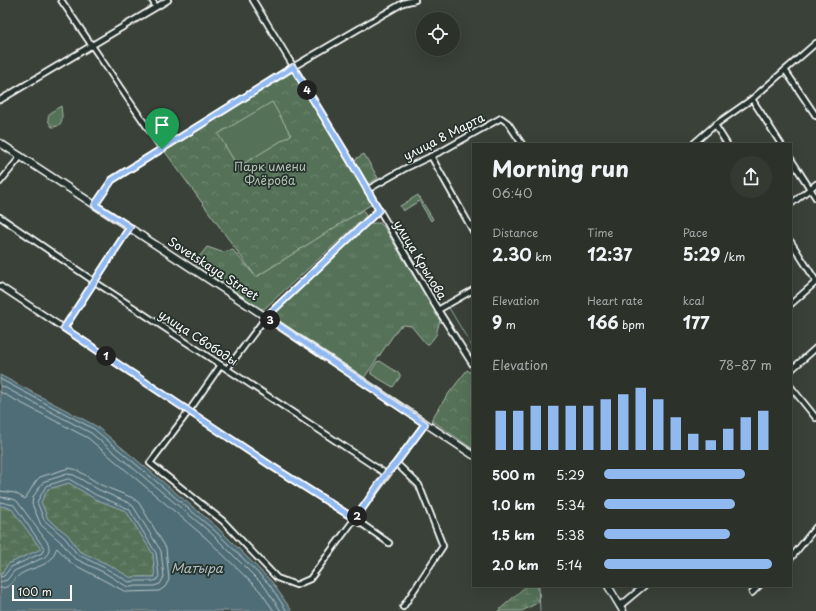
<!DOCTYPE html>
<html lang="en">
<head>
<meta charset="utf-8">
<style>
	:root { --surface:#2c312a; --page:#343932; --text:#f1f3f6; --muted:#a6a9a8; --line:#484c47; --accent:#90b9f0 }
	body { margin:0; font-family:"Playpen Sans",sans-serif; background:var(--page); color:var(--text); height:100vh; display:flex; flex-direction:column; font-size:15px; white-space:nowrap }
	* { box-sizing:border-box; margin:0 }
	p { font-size:13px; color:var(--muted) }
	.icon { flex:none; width:22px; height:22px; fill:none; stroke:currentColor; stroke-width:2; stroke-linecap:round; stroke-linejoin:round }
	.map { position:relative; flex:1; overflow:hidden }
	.side { position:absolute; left:472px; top:143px; width:320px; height:444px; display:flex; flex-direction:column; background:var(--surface); border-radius:0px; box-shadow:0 4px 16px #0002,0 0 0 1px var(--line) }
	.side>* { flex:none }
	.controls { position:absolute; left:416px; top:12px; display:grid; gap:8px }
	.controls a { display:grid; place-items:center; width:44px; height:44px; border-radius:50%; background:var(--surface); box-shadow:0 4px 16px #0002,0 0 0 1px var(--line); font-size:20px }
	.scale { position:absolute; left:12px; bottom:10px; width:60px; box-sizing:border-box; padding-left:4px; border:2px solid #fff; border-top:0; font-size:11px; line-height:14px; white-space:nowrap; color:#fff; -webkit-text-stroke:3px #26332d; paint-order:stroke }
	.pin { position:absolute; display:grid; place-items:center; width:34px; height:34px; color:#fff; margin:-41px -17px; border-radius:50% 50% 50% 0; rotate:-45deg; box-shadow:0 0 4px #0007 }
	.pin .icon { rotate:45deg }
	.km { position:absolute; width:20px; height:20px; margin:-10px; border-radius:50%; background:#222; color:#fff; font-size:11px; line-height:20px; text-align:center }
	.round { display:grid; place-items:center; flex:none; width:42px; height:42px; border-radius:21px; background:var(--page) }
	.headline { display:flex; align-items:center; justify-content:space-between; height:68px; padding:0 20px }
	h1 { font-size:22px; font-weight:700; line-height:30px }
	.stats { display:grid; grid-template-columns:repeat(3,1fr); gap:6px; height:68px; padding:4px 20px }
	.stats div { display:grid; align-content:center }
	.stats b { font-size:17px; font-weight:700 }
	.stats small { font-size:11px; font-weight:400 }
	.stats p { font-size:11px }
	.chart { height:112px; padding:8px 20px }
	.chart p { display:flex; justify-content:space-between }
	.chart svg { width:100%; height:72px; margin-top:4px; stroke:var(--accent); stroke-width:6 }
	ul { padding:0 20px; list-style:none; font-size:13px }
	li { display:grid; grid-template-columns:64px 48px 1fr; align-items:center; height:30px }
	li i { height:10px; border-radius:5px; background:var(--accent) }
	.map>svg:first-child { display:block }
	.grass { fill:url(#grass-tufts); stroke:#aab8ac }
	.wetland { fill:url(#wetland-marsh); stroke:#aab8ac }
	.park { fill:url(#park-crowns); stroke:#aab8ac }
	.pitch { fill:#557259; stroke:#aab8ac }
	.water { fill:#4f6d76; stroke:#95a7ad; fill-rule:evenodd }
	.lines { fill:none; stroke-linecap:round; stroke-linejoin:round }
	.shore { stroke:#b9c5c8; stroke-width:1 }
	.stream { stroke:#95a7ad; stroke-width:1 }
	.minor-casing { stroke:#fff; stroke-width:8 }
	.secondary-casing { stroke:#fff; stroke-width:9 }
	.minor { stroke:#26332d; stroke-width:4.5 }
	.secondary { stroke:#26332d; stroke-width:6 }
	.route-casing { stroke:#fff; stroke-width:8 }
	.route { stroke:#90b9f0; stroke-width:5 }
	.labels { text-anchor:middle; stroke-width:3.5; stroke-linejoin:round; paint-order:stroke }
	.street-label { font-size:12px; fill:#fff; stroke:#26332d }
	.park-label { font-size:12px; fill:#b2c0b4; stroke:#26332d }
	.water-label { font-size:13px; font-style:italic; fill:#b0bdc1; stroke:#26332d }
</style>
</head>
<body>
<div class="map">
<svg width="816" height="611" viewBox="0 0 816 611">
	<defs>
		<pattern id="grass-tufts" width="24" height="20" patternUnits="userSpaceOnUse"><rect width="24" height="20" fill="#557259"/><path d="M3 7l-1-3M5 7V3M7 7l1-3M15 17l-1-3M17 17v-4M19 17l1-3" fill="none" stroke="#6e8772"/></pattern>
		<pattern id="wetland-marsh" width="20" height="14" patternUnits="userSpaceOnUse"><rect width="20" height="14" fill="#557259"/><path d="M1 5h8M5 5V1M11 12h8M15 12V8" fill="none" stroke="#6e8772"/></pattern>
		<pattern id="park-crowns" width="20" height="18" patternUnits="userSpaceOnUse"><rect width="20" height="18" fill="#557259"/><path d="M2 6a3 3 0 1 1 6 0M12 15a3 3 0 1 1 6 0" fill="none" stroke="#6e8772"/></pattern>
	</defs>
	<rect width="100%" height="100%" fill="#3a4138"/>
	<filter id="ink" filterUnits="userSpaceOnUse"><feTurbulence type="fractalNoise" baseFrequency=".025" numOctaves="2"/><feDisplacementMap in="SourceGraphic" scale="8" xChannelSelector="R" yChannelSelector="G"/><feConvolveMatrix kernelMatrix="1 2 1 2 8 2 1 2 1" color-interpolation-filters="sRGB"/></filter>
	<g filter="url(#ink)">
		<g class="grass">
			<path d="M61,106C62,115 65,127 52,127C43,115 51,112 61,106Z"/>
			<path d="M364,154L378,178L368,184L355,162L357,158Z"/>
			<path d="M418,195L433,219L431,221L419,201L403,211L400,206Z"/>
			<path d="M363,209L366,216L264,309L258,308L194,263L207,247L222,252L233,250L256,277Z"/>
			<path d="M374,223H380L384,227L440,320L436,335L429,344H426L411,326L404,325L399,327L364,378L277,321L276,313L278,309L368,225Z"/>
		</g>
		<g class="wetland">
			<path d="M69,483L95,499L126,511L153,554L155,577H133L131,578L109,565L79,551L68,535L48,519L41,502L48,489Z"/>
			<path d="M0,506L11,508L41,549L8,564L0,576Z"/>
			<path d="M526,586H538L539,602L522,611H498Z"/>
		</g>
		<g class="park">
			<path d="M291,69L372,204L256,277L163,149Z"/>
			<path d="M467,370L470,372L473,376V449L431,420L446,397Z"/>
		</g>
		<g class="pitch">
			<path d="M272,102L291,135L238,167L218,134Z"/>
			<path d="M380,361L400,374V377L393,387L371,374V371L377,362Z"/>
		</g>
		<path class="water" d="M0,375L96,426L217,527L272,582L292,611H0V576L8,564L41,549L11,508L0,506ZM69,483L95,499L126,511L153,554L155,577H133L131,578L109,565L79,551L68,535L48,519L41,502L48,489Z"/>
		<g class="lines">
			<g class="shore">
				<path d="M0,379L94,429L214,530L269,584L287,611"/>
				<path d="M0,385L91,433L211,533L265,587L281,611"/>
				<path d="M0,392L88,438L206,538L260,591L274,611"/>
				<path d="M68,474L74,475L99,490L129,503L133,506L161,551L164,577L160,584L154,586H136L131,587L126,586L105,573L74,558L61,542L41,525L32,504L33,497L43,482Z"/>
				<path d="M69,479L96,495L129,509L156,553L159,576L157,580L154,581H135L129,582L107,569L77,554L65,538L44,520L37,502L46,486Z"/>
				<path d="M0,491L15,493L25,499L36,481L40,477L69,468L77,470L101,485L133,498L139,503L166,548L169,580L165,587L159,591L126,592L71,563L57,548C54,552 54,557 49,561C41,568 25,569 17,577C11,583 10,588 0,588"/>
				<path d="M0,497L13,499L17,501L48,543C50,548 49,553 45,557L14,571L7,580L0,582"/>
				<path d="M0,502L14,505L44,548L42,553L11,567L4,576L0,577"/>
			</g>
			<g class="stream">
				<path d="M449,308L473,348"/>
				<path d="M539,586L540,611"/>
			</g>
			<defs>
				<g id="minor">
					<path d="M61,0L162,149"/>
					<path d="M152,0L156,7"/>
					<path d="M253,0L350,160L438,310L473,365"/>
					<path d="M785,70L816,116"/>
					<path d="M752,99L781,144"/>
					<path d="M0,100L168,0"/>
					<path d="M715,125L727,144"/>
					<path d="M693,144L715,125L752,99L816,43"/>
					<path d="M431,156L473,231"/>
					<path d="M791,159L816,198"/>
					<path d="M0,182L21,156"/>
					<path d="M367,190L404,169L442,151L501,118L508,123L522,144"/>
					<path d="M791,204L816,184"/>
					<path d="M95,205L112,180L293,67L403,3L415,0"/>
					<path d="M0,217L95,282L386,474"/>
					<path d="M791,242L816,281"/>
					<path d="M0,286L273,467L355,519L389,543"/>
					<path d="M791,304L816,282"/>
					<path d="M438,310L473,290"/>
					<path d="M64,328L130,227"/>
					<path d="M221,365L189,411L150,463L223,521L277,578L296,585L310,579L425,424"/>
					<path d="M227,369L266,317L379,210"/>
					<path d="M791,370L816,348"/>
					<path d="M791,387L816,418"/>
					<path d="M396,463L419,485L443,546L403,607"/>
					<path d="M791,558L816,527"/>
					<path d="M752,593L759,586"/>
					<path d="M620,606L644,586"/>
				</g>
				<g id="secondary">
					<path d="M0,143L266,317L473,455"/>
					<path d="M608,586L623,611"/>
				</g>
			</defs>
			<use href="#minor" class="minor-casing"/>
			<use href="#secondary" class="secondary-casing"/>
			<use href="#minor" class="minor"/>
			<use href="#secondary" class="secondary"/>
		</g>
	</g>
	<g class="lines" filter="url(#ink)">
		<defs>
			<path id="route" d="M293,67L350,160L379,210L266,317L425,424L396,463L386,474L355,519L273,467L64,328L130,227L95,205L112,180Z"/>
		</defs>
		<use href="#route" class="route-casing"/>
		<use href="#route" class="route"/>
	</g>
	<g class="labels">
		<g class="street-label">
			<text transform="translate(444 137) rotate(-27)" y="4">улица 8 Марта</text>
			<text transform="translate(420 260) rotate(59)" y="4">улица Крылова</text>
			<text transform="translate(213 269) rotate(33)" y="4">Sovetskaya Street</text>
			<text transform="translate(198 338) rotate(33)" y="4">улица Свободы</text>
		</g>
		<g class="park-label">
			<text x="270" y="171">Парк имени<tspan x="270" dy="14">Флёрова</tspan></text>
		</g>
		<g class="water-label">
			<text x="197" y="573">Матыра</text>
		</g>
	</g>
</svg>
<div class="controls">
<a><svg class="icon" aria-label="locate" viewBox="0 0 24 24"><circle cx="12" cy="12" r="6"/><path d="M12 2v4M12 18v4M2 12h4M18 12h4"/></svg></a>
</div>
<div class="scale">100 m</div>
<div class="pin" style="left:162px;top:149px;background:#1e9e55"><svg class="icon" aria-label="arrive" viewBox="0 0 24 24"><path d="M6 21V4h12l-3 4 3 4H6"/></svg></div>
<b class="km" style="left:106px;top:356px">1</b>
<b class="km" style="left:357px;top:516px">2</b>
<b class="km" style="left:270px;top:320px">3</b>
<b class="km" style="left:307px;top:90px">4</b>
<section class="side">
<div class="headline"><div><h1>Morning run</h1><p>06:40</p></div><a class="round"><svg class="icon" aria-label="share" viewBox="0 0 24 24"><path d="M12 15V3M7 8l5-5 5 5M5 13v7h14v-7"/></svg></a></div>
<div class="stats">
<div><p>Distance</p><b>2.30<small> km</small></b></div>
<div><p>Time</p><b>12:37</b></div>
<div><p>Pace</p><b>5:29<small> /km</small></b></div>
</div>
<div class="stats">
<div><p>Elevation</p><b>9<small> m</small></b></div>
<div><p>Heart rate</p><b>166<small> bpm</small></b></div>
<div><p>kcal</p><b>177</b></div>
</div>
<div class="chart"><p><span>Elevation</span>78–87 m</p>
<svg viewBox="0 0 160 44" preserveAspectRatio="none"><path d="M5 44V20M15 44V20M25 44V17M35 44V17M45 44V17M55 44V17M65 44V13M75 44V10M85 44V6M95 44V13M105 44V24M115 44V34M125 44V38M135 44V31M145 44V24M155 44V20"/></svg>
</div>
<ul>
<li><b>500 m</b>5:29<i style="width:84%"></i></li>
<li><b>1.0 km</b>5:34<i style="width:78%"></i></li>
<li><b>1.5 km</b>5:38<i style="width:75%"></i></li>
<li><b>2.0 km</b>5:14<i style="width:100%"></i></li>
</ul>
</section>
</div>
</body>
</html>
